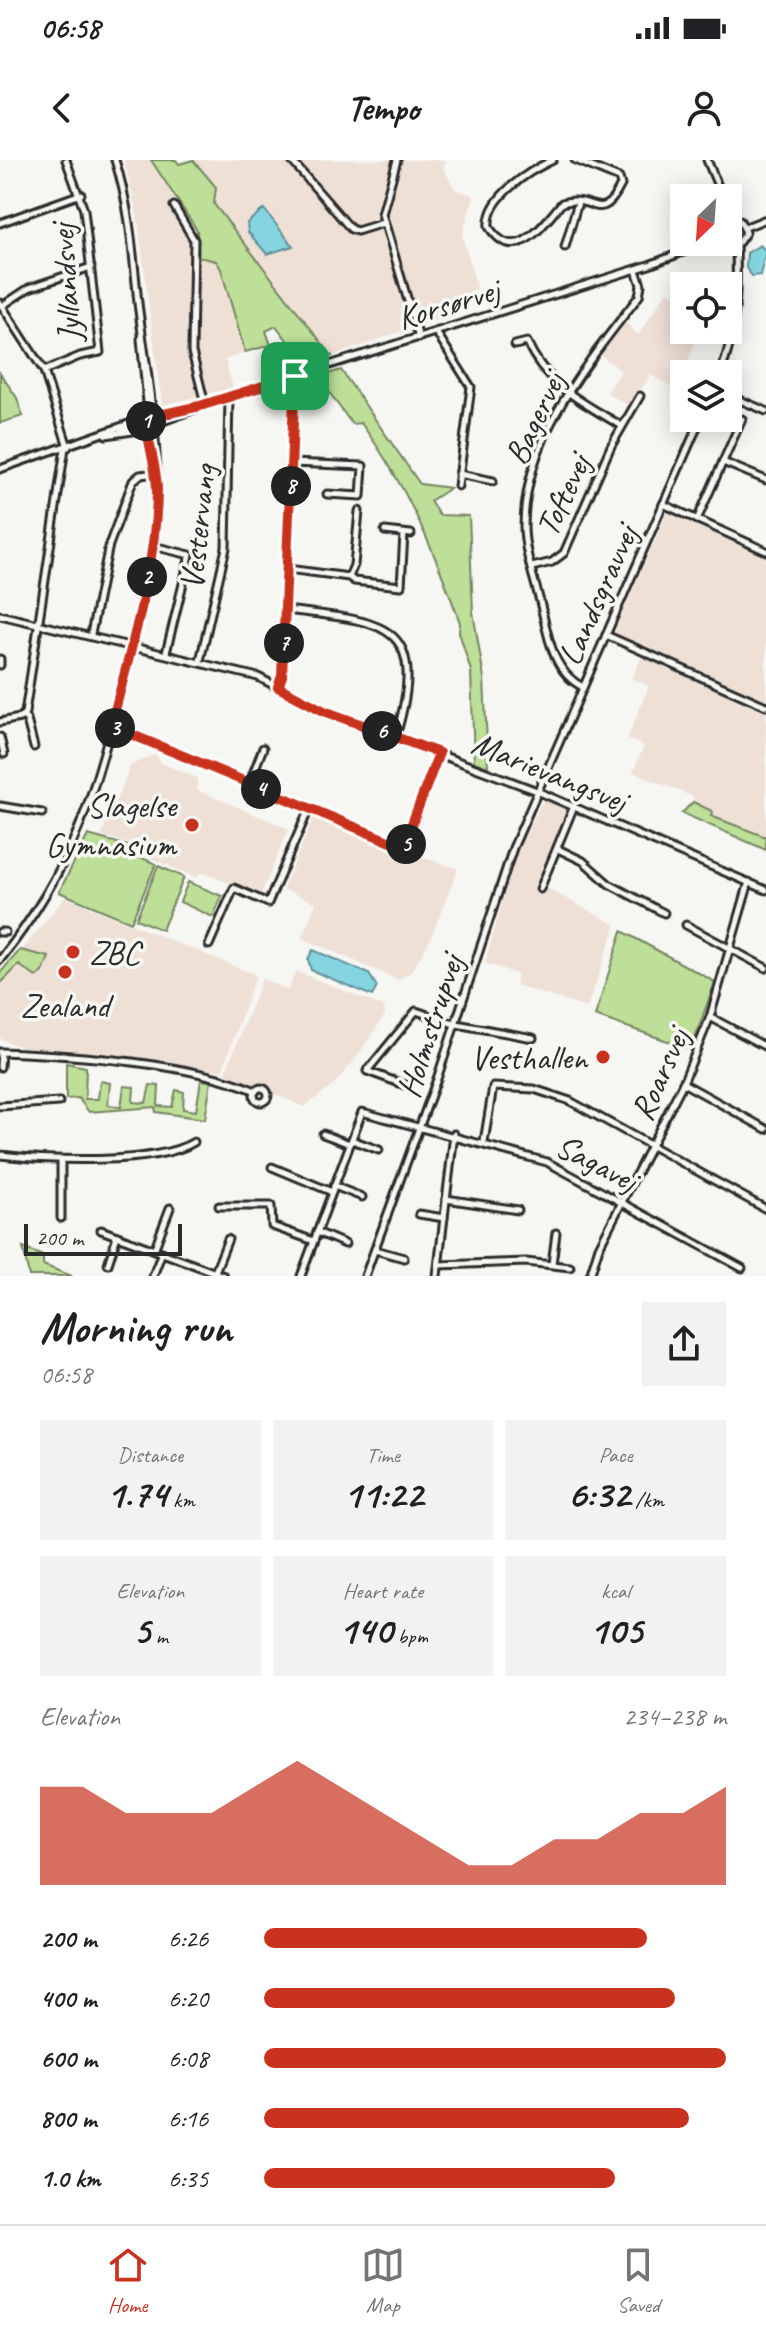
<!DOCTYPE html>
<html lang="en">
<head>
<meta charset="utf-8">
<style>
	:root { --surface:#fff; --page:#f2f2f2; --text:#202124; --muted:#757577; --line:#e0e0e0; --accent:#c8321e }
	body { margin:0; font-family:Caveat,sans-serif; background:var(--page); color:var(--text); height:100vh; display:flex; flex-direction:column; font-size:30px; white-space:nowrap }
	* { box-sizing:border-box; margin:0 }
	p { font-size:26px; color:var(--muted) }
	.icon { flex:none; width:44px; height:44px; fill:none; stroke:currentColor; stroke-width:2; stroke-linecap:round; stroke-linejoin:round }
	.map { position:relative; height:1116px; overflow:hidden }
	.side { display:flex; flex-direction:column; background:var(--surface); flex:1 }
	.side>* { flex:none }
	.needle { width:52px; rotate:205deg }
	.controls { position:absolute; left:670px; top:24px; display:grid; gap:16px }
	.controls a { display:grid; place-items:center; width:72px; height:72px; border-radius:0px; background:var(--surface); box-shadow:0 4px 20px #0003; font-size:40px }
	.scale { position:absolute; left:24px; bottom:20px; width:158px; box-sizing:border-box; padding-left:8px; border:4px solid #2b2b2b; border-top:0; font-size:22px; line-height:28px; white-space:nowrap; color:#2b2b2b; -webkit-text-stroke:6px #f6f6f2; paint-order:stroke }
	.pin { position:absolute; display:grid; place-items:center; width:68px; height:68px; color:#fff; margin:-34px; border-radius:16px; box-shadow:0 4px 12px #0006 }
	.km { position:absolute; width:40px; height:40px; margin:-20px; border-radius:50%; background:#222; color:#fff; font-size:22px; line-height:40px; text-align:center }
	.round { display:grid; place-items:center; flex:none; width:84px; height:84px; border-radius:0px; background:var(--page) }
	.summary { display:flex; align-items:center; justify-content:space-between; height:136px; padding:0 40px }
	h1 { font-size:44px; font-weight:700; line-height:60px }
	.metrics { display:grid; grid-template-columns:repeat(3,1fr); gap:12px; height:136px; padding:8px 40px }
	.metrics div { display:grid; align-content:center; border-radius:0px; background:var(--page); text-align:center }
	.metrics b { font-size:40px; font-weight:700 }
	.metrics small { font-size:22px; font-weight:400 }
	.metrics p { font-size:22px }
	.chart { height:224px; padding:16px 40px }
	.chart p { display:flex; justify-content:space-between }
	.chart svg { width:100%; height:144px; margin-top:8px; fill:var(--accent); opacity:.7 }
	ul { padding:0 40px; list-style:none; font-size:26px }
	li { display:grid; grid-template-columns:128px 96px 1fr; align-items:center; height:60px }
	li i { height:20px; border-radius:10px; background:var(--accent) }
	.status { display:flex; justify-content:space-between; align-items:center; height:56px; padding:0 40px; background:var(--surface); direction:ltr }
	.status svg { height:22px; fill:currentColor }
	header { display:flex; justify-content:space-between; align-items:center; height:104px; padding:0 40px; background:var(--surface); font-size:36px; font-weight:700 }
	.tab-bar { display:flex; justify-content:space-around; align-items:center; height:112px; border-top:2px solid var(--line); background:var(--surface); font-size:22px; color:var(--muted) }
	.tab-bar a { display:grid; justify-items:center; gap:4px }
	.tab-bar .selected { color:var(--accent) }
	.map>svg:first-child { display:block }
	.built { fill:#efe0d6 }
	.green { fill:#bddf98; stroke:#748562; stroke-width:2 }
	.water { fill:#85d5e1; stroke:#619198; stroke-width:2 }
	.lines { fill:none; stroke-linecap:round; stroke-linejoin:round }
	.minor-casing { stroke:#2b2b2b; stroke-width:11 }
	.minor { stroke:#f6f6f2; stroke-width:5 }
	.route-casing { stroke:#fff; stroke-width:16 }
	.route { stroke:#c8321e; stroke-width:10 }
	.poi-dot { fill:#c8321e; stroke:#f6f6f2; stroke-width:3 }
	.labels { text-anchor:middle; stroke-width:7; stroke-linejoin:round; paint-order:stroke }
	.street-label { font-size:34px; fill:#2b2b2b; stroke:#f6f6f2 }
	.poi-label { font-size:34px; fill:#2b2b2b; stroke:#f6f6f2; text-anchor:end }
</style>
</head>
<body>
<div class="status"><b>06:58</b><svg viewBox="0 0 49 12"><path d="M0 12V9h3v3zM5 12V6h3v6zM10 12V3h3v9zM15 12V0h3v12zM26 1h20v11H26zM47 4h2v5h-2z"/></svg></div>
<header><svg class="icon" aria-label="back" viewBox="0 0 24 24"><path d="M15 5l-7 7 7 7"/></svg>Tempo<svg class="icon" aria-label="person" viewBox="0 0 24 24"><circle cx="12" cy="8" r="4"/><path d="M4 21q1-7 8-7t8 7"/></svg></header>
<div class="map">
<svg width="766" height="1116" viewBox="0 0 766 1116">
	<rect width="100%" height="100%" fill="#f6f6f2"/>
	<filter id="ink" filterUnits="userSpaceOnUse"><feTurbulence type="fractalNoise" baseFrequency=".0125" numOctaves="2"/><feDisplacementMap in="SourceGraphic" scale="16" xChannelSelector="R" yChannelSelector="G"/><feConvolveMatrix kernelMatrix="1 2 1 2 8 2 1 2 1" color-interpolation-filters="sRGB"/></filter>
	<g filter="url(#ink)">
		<g class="built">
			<path d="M124,0H151L197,71L198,96L216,101L221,109L245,192L225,200L233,228L162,245L137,54Z"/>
			<path d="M193,0H446L443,8L455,29L474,36L462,75L477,128L465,135L469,148L332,196L214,43L216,27Z"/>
			<path d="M667,132L684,138V170H699L678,231L651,215L629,246L607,233L621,211L600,194L625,162L638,175Z"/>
			<path d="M667,352L766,397V677L710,655L712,650L693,642L694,637L633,612L644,586L627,579L649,526L632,519L642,495L610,482Z"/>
			<path d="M156,594L161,603L197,618V630L289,669L260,736L207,714L199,713L197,718L141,694L131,684L101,676L131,605Z"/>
			<path d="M543,640L564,647L568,654L541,725L616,765L587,848L515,825L517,814L485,803L516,694Z"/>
			<path d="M314,657L406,695L408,692L458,709L429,782L411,812L398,820L302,778L316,743L283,729Z"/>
			<path d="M65,737L256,815L222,911L21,887L0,879V817Z"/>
			<path d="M296,811L384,847L385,855L352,904L330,928L304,947L225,913L262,819L288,830Z"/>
		</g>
		<g class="green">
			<path d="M151,0H176L179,4L193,0L216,27L214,44L332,196L306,204L276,166L266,171L271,185L245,192L221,109L216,101L198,97L197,70Z"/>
			<path d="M341,210L420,324L450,328L430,341L439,355L469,356L473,452L484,518L488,607L474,602L471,511L459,472L460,463C435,392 406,324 361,263L352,264L318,217Z"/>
			<path d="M0,213L17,238L23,256L0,263Z"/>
			<path d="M693,642L712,651L711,656L766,677V690L682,653Z"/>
			<path d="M88,675L129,686L135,695L156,704L131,762L59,732Z"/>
			<path d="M158,706L184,717L162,770L136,759Z"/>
			<path d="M188,722L222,736L213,757L180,742Z"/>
			<path d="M622,771L715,822L691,889L595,856Z"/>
			<path d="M20,790L49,797L43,812L36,817L19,805L0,824V813Z"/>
			<path d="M66,903L86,907L85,939H98L100,921L110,923L108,945L121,947L124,926L134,927L133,942L146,943L150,925L159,926L158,946L172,947L176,930L184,932L183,949L196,951L201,920L211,921L205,959L156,952L155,947L89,952L78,938L66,939Z"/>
			<path d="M23,1088L43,1096V1105L72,1116H29Z"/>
		</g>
		<g class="water">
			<path d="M264,49L293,86L267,94L248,72L247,63Z"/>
			<path d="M760,85L766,91L760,115L752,116L746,108L747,93Z"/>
			<path d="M313,790L369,814L377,827L372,836L311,810L308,799Z"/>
		</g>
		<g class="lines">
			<defs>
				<g id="minor">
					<path d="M291,0L351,69L357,71L383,63"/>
					<path d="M397,0L382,54L419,178"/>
					<path d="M553,0C531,10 486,37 489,67C516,108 544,63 562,43C594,33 600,67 621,25L619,18L575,0"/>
					<path d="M707,0L723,38"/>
					<path d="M174,46L194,80L192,192L205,244"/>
					<path d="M728,48L735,46"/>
					<path d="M0,63L81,34"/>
					<path d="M728,64L740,61L746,72L739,82L728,79"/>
					<path d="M746,67L766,59"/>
					<path d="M565,87L578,42"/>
					<path d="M0,143L44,211L68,287"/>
					<path d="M2,146L29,128L91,107"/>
					<path d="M436,172L471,227L458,326"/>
					<path d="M141,179L154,316"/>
					<path d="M515,185L527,182C546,225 583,243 622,266"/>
					<path d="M44,211L80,196L100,192L84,50L66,0"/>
					<path d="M720,214C738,170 737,129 736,82"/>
					<path d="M147,222L150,257L156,265"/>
					<path d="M728,235L766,251"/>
					<path d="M155,260L180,252"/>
					<path d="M151,265L154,287"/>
					<path d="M121,270L146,263"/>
					<path d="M106,275L139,270L195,249"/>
					<path d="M723,302L766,320"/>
					<path d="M292,303L363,306L361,336L327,334"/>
					<path d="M0,309L137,261L205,244L649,105L709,82"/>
					<path d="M459,314L493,321"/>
					<path d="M663,344L766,391"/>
					<path d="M359,351L354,405L349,417L354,421L401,426L404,374"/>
					<path d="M697,360L742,259"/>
					<path d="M385,371L411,374"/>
					<path d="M153,386L190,395L166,493"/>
					<path d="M532,407L552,402L564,393L611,286L640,236"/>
					<path d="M288,409L349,417"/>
					<path d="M286,450C384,462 430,461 396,576"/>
					<path d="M0,455L258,517L324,551L537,631L766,730"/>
					<path d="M91,474L109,385L133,321L140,315L157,313"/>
					<path d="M606,475L766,546"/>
					<path d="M0,499V505"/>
					<path d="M200,501L226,388L229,237"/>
					<path d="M278,527L282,516L295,216"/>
					<path d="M583,527C554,513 548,478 542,450C536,423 524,393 524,366C525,276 586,205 639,136L641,125L636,110"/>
					<path d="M23,556L27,560L34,587"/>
					<path d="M0,562L20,558L25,553L65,288"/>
					<path d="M111,566L401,687L406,685L439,593"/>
					<path d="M0,577L4,594"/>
					<path d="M249,624L263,588"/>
					<path d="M0,646L42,653"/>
					<path d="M558,689L583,701L609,724L664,753"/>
					<path d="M540,729L574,646"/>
					<path d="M686,765L766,808"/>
					<path d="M0,772H5"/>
					<path d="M209,785L234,728L268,743L309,649"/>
					<path d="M0,800C80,700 97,623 127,503C141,448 156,392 157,336C158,270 146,208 138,143C133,95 130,47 115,0"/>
					<path d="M710,857L766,887"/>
					<path d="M0,892C75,895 188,902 256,931"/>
					<path d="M0,907L1,892"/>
					<path d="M683,923L766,969"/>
					<path d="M405,925L367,911L416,851L451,863L533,878"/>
					<circle cx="261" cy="935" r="7"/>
					<path d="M0,946L59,942"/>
					<path d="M323,974L350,984"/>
					<path d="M352,980L379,990"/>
					<path d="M484,982L493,927L534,929L570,941L766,1049"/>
					<path d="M0,995C45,1000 155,1006 194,982"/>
					<path d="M61,1002V1058"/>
					<path d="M272,1007L332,1032"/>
					<path d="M334,1026L362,1037"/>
					<path d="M446,1039L518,1050"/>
					<path d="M219,1046H271L272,1066L314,1081"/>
					<path d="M419,1054L444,1058"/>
					<path d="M101,1070L224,1116"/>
					<path d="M317,1072L345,1084"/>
					<path d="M154,1090L170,1048"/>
					<path d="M375,1090L404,1098"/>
					<path d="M108,1104L117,1076"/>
					<path d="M552,1104L556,1073"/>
					<path d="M439,1105L526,1102L570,1107"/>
					<path d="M215,1112L228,1079"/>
					<path d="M153,1116L162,1092"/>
					<path d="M301,1116L362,952L547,1002L742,1108"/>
					<path d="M365,1116L437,919L513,688L701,258"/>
					<path d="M437,1116L454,974"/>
					<path d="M590,1116L599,1087L683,923L710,857L749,722"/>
				</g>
			</defs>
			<use href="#minor" class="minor-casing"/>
			<use href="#minor" class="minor"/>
		</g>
	</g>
	<g class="lines" filter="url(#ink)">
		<defs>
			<path id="route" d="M295,216L282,516L278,527L324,551L439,593L403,687L111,566C130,490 156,410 157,331C157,307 147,282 146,258L200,246Z"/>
		</defs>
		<use href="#route" class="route-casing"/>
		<use href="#route" class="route"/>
	</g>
	<g class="poi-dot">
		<circle cx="192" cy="665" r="8"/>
		<circle cx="73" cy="792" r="8"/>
		<circle cx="65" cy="812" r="8"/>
		<circle cx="603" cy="897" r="8"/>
	</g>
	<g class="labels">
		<g class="street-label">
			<text transform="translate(65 123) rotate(-94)" y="12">Jyllandsvej</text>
			<text transform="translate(448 143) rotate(-17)" y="12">Korsørvej</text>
			<text transform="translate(534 258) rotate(-65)" y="12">Bagervej</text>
			<text transform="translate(562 335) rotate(-65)" y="12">Toftevej</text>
			<text transform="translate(197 367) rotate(-84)" y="12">Vestervang</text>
			<text transform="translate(597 435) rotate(-66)" y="12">Landsgravvej</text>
			<text transform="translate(550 611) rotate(22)" y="12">Marievangsvej</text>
			<text transform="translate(429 866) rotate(-72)" y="12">Holmstrupvej</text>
			<text transform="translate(659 914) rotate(-66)" y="12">Roarsvej</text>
			<text transform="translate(597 1002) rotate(27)" y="12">Sagavej</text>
		</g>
		<g class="poi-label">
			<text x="176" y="657">Slagelse<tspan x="176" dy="39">Gymnasium</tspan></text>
			<text x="89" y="804" text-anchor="start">ZBC</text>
			<text x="65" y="857" text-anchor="middle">Zealand</text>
			<text x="587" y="909">Vesthallen</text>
		</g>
	</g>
</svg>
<div class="controls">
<a><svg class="needle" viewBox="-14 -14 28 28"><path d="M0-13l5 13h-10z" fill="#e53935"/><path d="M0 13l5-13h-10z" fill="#757577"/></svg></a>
<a><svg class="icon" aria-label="locate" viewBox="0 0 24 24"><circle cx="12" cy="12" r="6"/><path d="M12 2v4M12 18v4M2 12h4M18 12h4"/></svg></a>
<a><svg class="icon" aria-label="layers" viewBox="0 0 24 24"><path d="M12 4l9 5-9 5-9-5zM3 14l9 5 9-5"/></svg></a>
</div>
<div class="scale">200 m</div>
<div class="pin" style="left:295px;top:216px;background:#1e9e55"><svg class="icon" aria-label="arrive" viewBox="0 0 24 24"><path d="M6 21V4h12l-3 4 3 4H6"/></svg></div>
<b class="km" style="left:146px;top:261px">1</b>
<b class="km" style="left:147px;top:417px">2</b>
<b class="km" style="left:115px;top:568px">3</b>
<b class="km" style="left:261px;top:629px">4</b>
<b class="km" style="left:406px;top:684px">5</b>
<b class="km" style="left:382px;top:571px">6</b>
<b class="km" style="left:284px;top:483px">7</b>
<b class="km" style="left:291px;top:326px">8</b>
</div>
<section class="side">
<div class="summary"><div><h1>Morning run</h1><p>06:58</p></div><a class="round"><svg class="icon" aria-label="share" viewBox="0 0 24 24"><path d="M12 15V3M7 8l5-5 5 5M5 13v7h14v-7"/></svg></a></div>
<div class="metrics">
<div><p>Distance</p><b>1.74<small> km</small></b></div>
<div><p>Time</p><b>11:22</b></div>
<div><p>Pace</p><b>6:32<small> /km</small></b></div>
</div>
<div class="metrics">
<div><p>Elevation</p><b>5<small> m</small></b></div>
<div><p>Heart rate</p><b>140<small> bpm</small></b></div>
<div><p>kcal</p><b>105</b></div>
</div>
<div class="chart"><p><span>Elevation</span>234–238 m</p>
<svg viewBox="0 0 160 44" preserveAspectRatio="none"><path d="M0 44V14L10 14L20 22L30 22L40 22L50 14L60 6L70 14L80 22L90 30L100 38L110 38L120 30L130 30L140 22L150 22L160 14V44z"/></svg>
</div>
<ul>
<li><b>200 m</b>6:26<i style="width:83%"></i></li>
<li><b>400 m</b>6:20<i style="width:89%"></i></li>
<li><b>600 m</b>6:08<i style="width:100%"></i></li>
<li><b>800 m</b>6:16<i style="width:92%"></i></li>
<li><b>1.0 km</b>6:35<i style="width:76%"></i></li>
</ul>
</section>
<nav class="tab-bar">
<a class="selected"><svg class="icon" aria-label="home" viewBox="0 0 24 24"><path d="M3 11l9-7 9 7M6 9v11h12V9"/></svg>Home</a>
<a><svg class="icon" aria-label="map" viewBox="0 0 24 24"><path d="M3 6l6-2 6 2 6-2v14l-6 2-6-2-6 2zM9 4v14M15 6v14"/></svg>Map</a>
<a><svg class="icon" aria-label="saved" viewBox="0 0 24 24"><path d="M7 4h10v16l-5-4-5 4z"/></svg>Saved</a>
</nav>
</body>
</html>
